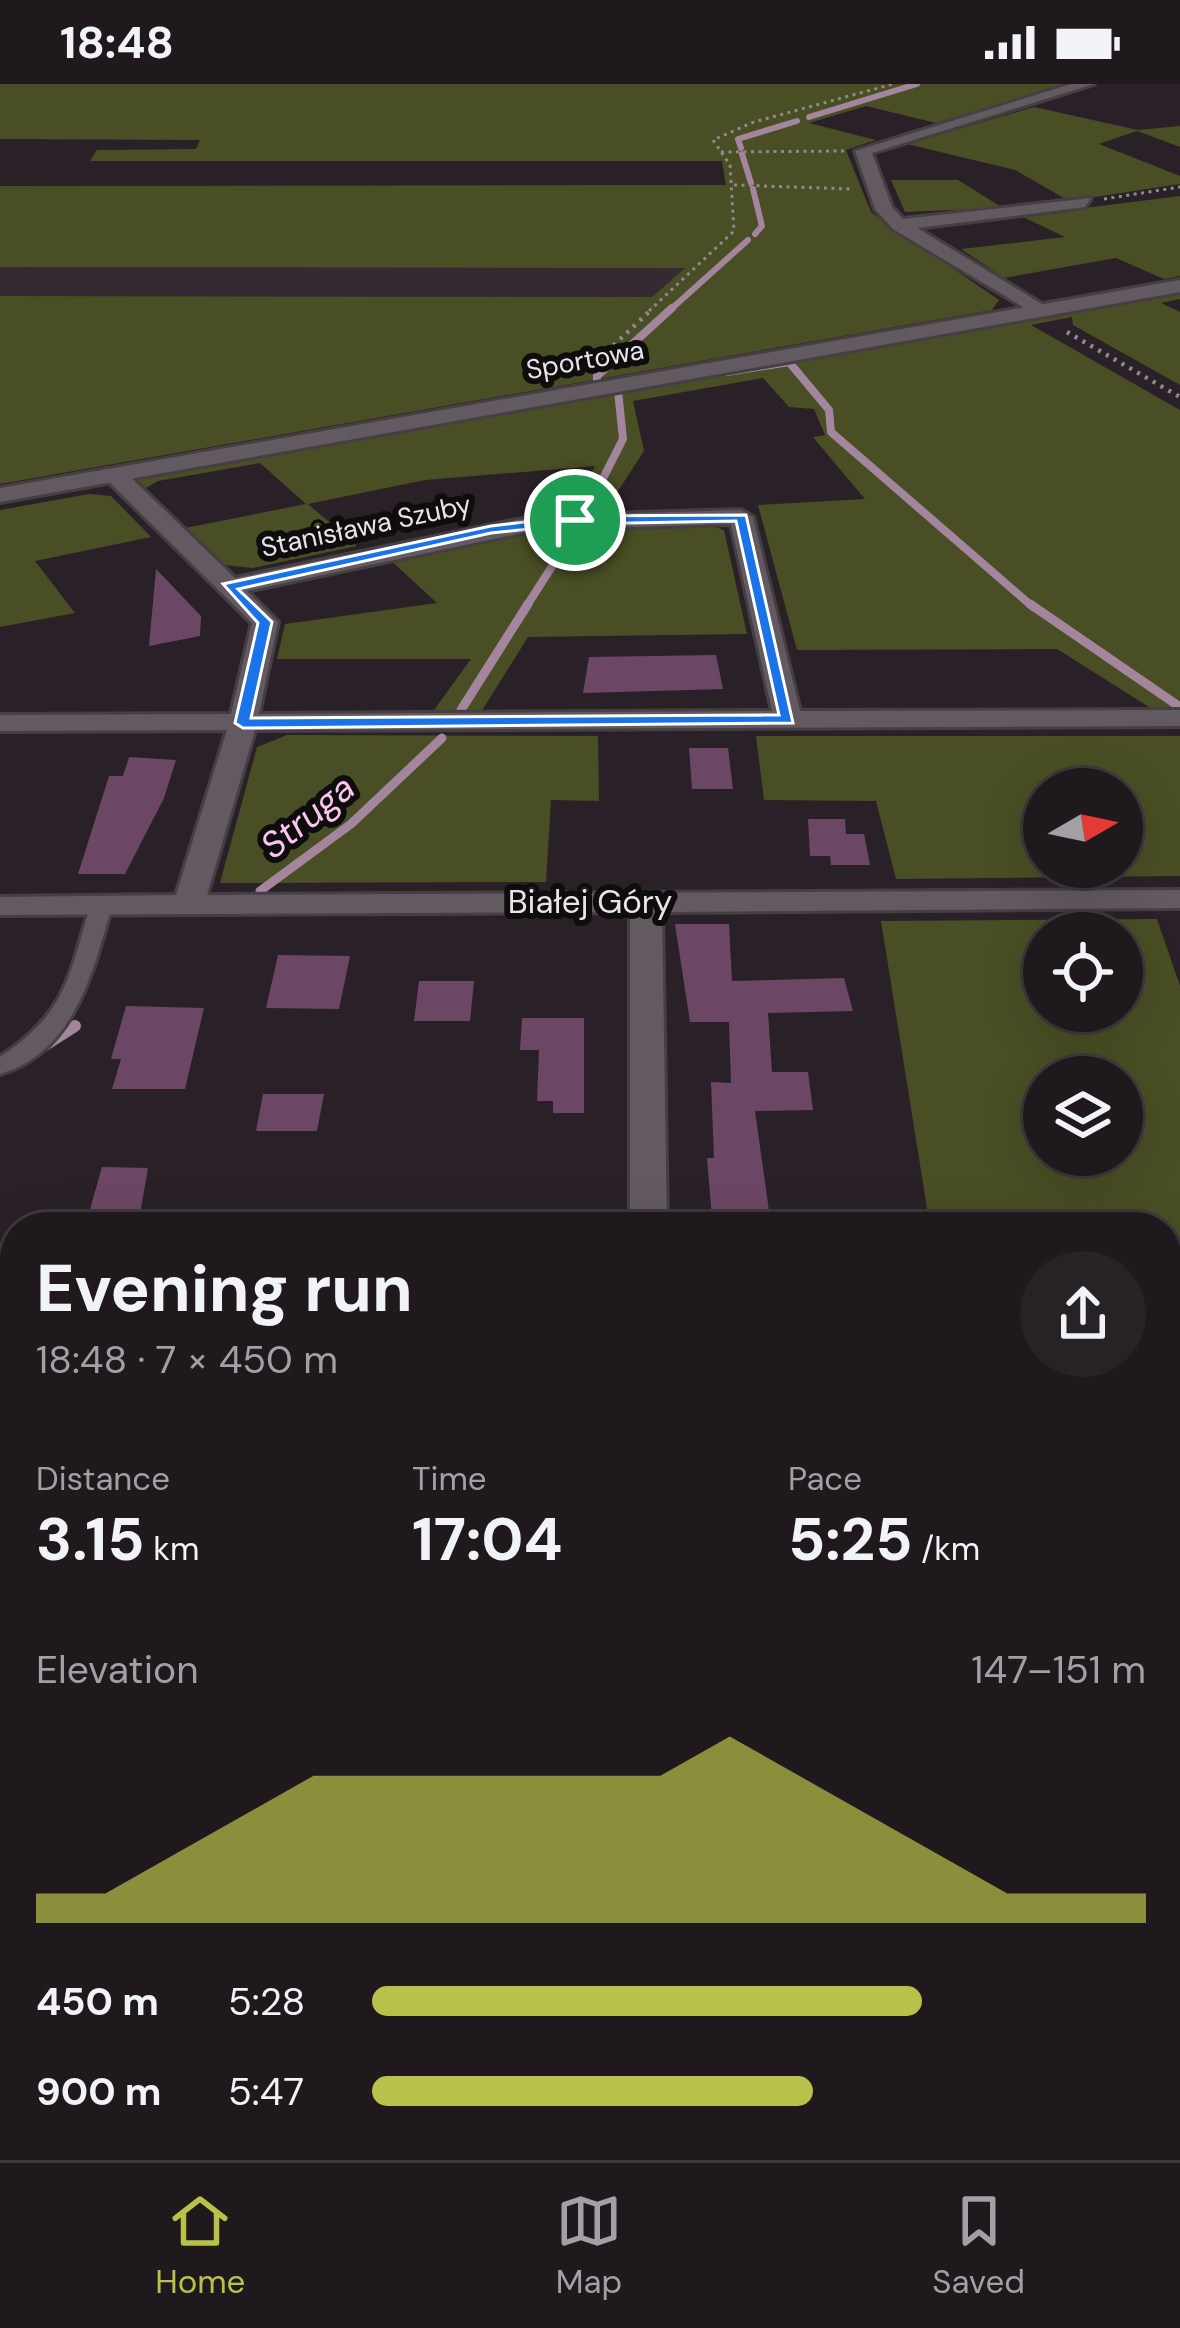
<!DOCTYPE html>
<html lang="en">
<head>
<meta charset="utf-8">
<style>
	:root { --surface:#1f191d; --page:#272226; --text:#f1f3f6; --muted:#a1a0a4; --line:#3c383b; --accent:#b6c249 }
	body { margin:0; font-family:"DM Sans",sans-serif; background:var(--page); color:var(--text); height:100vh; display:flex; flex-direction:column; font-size:45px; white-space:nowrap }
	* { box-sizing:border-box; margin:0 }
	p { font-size:39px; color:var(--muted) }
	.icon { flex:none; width:66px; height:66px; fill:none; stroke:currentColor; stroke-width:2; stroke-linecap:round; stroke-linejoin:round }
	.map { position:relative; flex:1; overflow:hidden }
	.sheet { position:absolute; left:0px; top:1128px; width:1182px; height:948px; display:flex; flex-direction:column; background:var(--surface); border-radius:48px 48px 0 0; box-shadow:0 12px 48px #0002,0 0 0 3px var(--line) }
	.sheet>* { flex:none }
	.needle { width:78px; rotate:81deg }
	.controls { position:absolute; left:1023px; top:684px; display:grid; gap:24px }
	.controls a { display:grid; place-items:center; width:120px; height:120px; border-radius:50%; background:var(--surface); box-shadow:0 12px 48px #0002,0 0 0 3px var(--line); font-size:60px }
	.pin { position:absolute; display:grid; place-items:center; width:102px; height:102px; color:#fff; margin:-51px; border:6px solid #fff; border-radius:50%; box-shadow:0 3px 12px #0007 }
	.round { display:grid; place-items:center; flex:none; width:126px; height:126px; border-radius:63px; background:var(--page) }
	.head { display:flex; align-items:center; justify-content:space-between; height:204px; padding:0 36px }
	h1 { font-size:66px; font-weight:700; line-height:90px }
	.metrics { display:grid; grid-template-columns:repeat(3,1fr); gap:18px; height:204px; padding:12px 36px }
	.metrics div { display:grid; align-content:center }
	.metrics b { font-size:60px; font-weight:700 }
	.metrics small { font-size:33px; font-weight:400 }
	.metrics p { font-size:33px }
	.chart { height:336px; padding:24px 36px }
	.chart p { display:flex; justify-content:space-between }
	.chart svg { width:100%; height:216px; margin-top:12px; fill:var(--accent); opacity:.7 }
	ul { padding:0 36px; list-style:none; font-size:39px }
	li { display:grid; grid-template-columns:192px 144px 1fr; align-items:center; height:90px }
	li i { height:30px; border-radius:15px; background:var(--accent) }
	.status { display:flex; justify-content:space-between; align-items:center; height:84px; padding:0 60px; background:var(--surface); direction:ltr }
	.status svg { height:33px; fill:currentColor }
	.tabs { display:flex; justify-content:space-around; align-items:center; height:168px; border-top:3px solid var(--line); background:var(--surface); font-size:33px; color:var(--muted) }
	.tabs a { display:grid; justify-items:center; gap:6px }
	.tabs .on { color:var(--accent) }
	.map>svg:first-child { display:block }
	.built { fill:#352932 }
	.green { fill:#494e24; fill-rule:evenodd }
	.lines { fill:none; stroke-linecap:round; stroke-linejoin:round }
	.stream-far3 { stroke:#a3869d; stroke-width:6 }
	.stream-far2 { stroke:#a3869d; stroke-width:8 }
	.stream-far1 { stroke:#a3869d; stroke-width:9 }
	.stream { stroke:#a3869d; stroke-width:12 }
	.building { fill:#6c4765 }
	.service-casing { stroke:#453f44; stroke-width:6 }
	.minor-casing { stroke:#453f44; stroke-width:6 }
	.tertiary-casing { stroke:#453f44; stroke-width:6 }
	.path-far1 { stroke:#8f898e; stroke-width:3; stroke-dasharray:3 4.5; stroke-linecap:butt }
	.path { stroke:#8f898e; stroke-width:4.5; stroke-dasharray:3 6; stroke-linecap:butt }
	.service { fill:#635a61; fill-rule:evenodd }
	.minor { fill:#635a61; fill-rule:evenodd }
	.tertiary { fill:#635a61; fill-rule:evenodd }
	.route { fill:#1a73e8; stroke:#fff; stroke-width:3; fill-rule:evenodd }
	.labels { text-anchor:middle; stroke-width:12; stroke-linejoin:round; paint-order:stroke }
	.far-street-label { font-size:27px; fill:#e9e4e8; stroke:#0f0c0e }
	.street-label { font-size:33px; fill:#e9e4e8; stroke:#0f0c0e }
	.water-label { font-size:36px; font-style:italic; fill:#fac6ee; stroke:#0f0c0e }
</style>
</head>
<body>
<div class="status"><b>18:48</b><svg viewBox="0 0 49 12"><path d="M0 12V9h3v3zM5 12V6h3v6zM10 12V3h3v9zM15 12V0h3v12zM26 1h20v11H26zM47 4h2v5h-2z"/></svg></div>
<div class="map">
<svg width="1180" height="2076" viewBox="0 0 1180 2076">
	<rect width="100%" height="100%" fill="#292127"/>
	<path class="built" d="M0,183H686L653,213L0,212Z"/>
	<g class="green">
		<path d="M0,0H1067L936,39L866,22L809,39L876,56L846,66L871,128L999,216L992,226L0,400V212L652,213L685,184L0,183V102L726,101L722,77H90L97,66L196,65L200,56L0,55Z"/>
		<path d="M1034,23L1138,46L1180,42V63L1137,47L1099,60L1180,92V100L1069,117L1015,86L907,60Z"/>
		<path d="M891,96H958L1003,124L905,128Z"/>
		<path d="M1180,112V192L1164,195L1116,174L1004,194L961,165L1065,153L1021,132Z"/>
		<path d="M1180,206V215L1161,219L1180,228V301L1073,241L1072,233L1031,241L1180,326V628H1157L1057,565L797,566L758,421L865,415L813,353L825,351L814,325L789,323L763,294L633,317L644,367L605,427L567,429L595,382L425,396L308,420L357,462L253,484L225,481L185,444L306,420L260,379L158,397L144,405L133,397L139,392Z"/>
		<path d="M89,410L111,412L151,453L35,477L75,529L0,543V426Z"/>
		<path d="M700,438L724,446L747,550L528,553L481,628L434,626L471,575H277L285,540L437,519L387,473L513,447Z"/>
		<path d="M287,651L598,652L599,717L551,716L546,798L220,799L257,663Z"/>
		<path d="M756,652H1180V792L896,795L876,717L764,716ZM1044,705H1122V783H1044Z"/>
		<path d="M1157,835L1180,902V1258H1167V1143H930L881,837ZM1122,849V927H1044V849ZM1044,993H1122V1071H1044Z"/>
		<path d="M1180,1520V1673L1167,1669V1524Z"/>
	</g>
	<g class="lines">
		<g class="stream-far3">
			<path d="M809,33L917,0"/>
			<path d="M741,64L738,55L797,37"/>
			<path d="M742,70L751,99"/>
			<path d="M753,105L762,142L755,150"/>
			<path d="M669,227L748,156"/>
		</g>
		<g class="stream-far2">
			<path d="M727,288L789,278L829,326L831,348L1033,523"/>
			<path d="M597,298V292L672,224"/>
			<path d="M587,426L623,355L618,307"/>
			<path d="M526,523L576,445"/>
		</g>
		<g class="stream-far1">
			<path d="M1030,520L1180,623"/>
			<path d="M461,626L528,520"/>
			<path d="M260,807L351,740L442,654"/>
		</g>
		<path class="stream" d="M42,963L75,942"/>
	</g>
	<g class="building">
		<path d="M156,485L201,532L200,552L149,562Z"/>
		<path d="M716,571L723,605L583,609L589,573Z"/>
		<path d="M689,664H728L733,705H692Z"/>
		<path d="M129,673L176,676L164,714L125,790H78L109,692H123Z"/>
		<path d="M808,735H845L846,750H864L870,781H831L830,772H810Z"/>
		<path d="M675,840H729L732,897L844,894L853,927L768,929L772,988H808L813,1026L755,1027L770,1134H712L707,1074H714L711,998L731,999L729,938H690Z"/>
		<path d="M278,871L350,872L339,925L266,924Z"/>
		<path d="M419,897H474L470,937H414Z"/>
		<path d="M126,922L204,924L185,1005H112L121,975H111Z"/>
		<path d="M522,934H584V1029H553V1017H537L539,966H520Z"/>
		<path d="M263,1010H324L317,1047H256Z"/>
		<path d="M102,1083L148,1084L138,1142L85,1143Z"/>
	</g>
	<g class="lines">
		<defs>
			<g id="service">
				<path d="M101,816L112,822C93,887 75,968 0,990V973C66,929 69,894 90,822Z"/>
				<path d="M1167,1934L1180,1938V1972L1167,1968Z"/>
			</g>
			<g id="minor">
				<path d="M1071,0H1094L872,69L892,123L903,135L1091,114L1085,123L917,144L1047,223L1050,227L1040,233L893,145L875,125L855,67Z"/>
				<path d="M106,385H122L235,494L536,432L741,426L753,433L800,627L1180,626V642L255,646L207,811L1180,806V824L662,828L667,1142L630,1143V828L0,831V813L176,811L227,646L0,647V631L231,630L252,539L106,395ZM731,440L772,627L259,630L278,538L247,507L536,446Z"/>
				<path d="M1180,1465V1499L1167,1503V1469Z"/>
				<path d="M15,1855V1903L0,1908V1860Z"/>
			</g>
			<path id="tertiary" d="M1180,196V208L0,418V404Z"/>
		</defs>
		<use href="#service" class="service-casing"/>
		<use href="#minor" class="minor-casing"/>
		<use href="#tertiary" class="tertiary-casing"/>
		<g class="path-far1">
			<path d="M721,68L844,67"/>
			<path d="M734,101L851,105"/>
			<path d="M1104,115L1180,103"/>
			<path d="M649,227L734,147L730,81L713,56L754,38L893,0"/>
		</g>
		<g class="path">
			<path d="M1067,248L1180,313"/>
			<path d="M594,280L653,224"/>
		</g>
		<use href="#service" class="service"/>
		<use href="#minor" class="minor"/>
		<use href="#tertiary" class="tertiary"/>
	</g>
	<path class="route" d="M746,431L793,639L243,644L235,639L258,539L223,500L491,442L575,432ZM736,437L779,631L251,634L272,538L238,505L491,449L575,440Z"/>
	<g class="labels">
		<g class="far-street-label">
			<text transform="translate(585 276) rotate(-10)" y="9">Sportowa</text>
			<text transform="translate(366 442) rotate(-12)" y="9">Stanisława Szuby</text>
		</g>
		<g class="street-label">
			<text x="590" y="829">Białej Góry</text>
		</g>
		<g class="water-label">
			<text transform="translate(307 732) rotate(-39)" y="13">Struga</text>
		</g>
	</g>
</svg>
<div class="controls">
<a><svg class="needle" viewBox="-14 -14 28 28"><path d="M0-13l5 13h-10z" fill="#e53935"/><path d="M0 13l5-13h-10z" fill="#a1a0a4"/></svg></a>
<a><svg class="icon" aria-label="locate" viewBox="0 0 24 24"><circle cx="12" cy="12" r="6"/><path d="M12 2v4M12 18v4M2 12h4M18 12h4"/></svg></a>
<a><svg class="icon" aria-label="layers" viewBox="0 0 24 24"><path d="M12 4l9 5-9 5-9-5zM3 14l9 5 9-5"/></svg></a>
</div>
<div class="pin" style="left:575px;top:436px;background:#1e9e55"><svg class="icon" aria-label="arrive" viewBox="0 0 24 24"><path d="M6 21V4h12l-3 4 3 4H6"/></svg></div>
<section class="sheet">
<div class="head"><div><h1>Evening run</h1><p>18:48 · 7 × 450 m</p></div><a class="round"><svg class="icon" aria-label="share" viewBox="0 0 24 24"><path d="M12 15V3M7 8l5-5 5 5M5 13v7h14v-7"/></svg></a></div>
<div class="metrics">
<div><p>Distance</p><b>3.15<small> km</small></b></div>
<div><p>Time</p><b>17:04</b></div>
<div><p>Pace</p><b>5:25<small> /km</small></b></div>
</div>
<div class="chart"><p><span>Elevation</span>147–151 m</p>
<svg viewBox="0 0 160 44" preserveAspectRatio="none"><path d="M0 44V38L10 38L20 30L30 22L40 14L50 14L60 14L70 14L80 14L90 14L100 6L110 14L120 22L130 30L140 38L150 38L160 38V44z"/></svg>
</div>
<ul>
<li><b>450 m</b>5:28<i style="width:71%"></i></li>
<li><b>900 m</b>5:47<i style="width:57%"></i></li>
</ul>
</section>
</div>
<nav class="tabs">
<a class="on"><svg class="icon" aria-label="home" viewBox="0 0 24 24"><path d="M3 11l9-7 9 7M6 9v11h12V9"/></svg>Home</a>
<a><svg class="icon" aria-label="map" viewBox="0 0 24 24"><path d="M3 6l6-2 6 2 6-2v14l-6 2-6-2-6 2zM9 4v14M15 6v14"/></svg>Map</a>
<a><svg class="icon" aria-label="saved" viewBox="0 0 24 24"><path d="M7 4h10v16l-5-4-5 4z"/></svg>Saved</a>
</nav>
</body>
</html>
